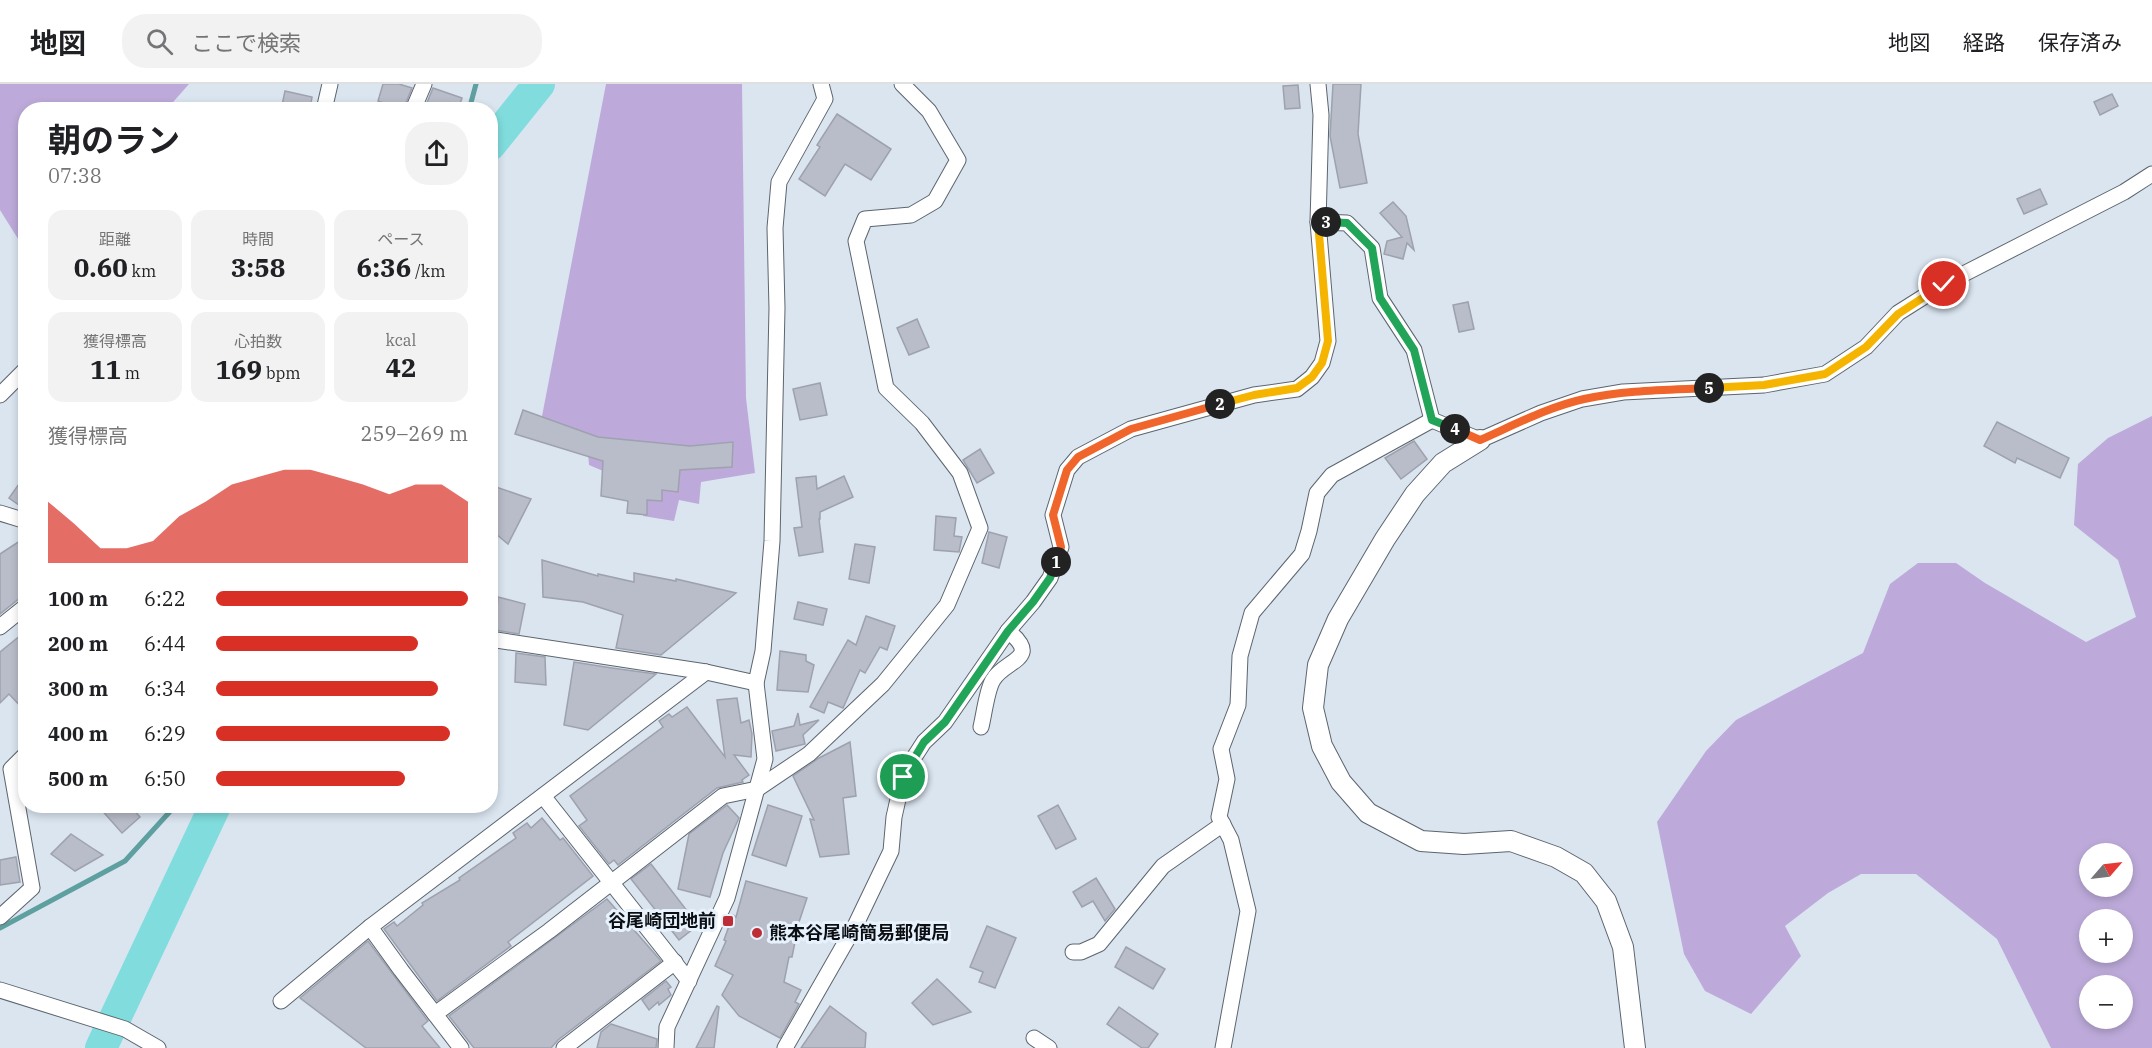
<!DOCTYPE html>
<html lang="ja">
<head>
<meta charset="utf-8">
<style>
	:root { --surface:#fff; --page:#f2f2f2; --text:#202124; --muted:#757577; --line:#e0e0e0; --accent:#d93025 }
	body { margin:0; font-family:"IBM Plex Serif","Noto Sans JP",serif; background:var(--page); color:var(--text); height:100vh; display:flex; flex-direction:column; font-size:22px; white-space:nowrap }
	* { box-sizing:border-box; margin:0 }
	p { font-size:20px; color:var(--muted) }
	.icon { flex:none; width:33px; height:33px; fill:none; stroke:currentColor; stroke-width:2; stroke-linecap:round; stroke-linejoin:round }
	.map { position:relative; flex:1; overflow:hidden }
	.details { position:absolute; left:18px; top:18px; width:480px; height:711px; display:flex; flex-direction:column; background:var(--surface); border-radius:24px; box-shadow:0 3px 9px #0003 }
	.details>* { flex:none }
	.needle { width:39px; rotate:62deg }
	.tools { position:absolute; left:2079px; top:759px; display:grid; gap:12px }
	.tools a { display:grid; place-items:center; width:54px; height:54px; border-radius:50%; background:var(--surface); box-shadow:0 3px 9px #0003; font-size:30px }
	.pin { position:absolute; display:grid; place-items:center; width:51px; height:51px; color:#fff; margin:-26px; border:3px solid #fff; border-radius:50%; box-shadow:0 2px 6px #0007 }
	.km { position:absolute; width:30px; height:30px; margin:-15px; border-radius:50%; background:#222; color:#fff; font-size:16px; line-height:30px; text-align:center }
	.round { display:grid; place-items:center; flex:none; width:63px; height:63px; border-radius:24px; background:var(--page) }
	.overview { display:flex; align-items:center; justify-content:space-between; height:102px; padding:0 30px }
	h1 { font-size:33px; font-weight:700; line-height:45px }
	.stats { display:grid; grid-template-columns:repeat(3,1fr); gap:9px; height:102px; padding:6px 30px }
	.stats div { display:grid; align-content:center; border-radius:15px; background:var(--page); text-align:center }
	.stats b { font-size:26px; font-weight:700 }
	.stats small { font-size:16px; font-weight:400 }
	.stats p { font-size:16px }
	.chart { height:168px; padding:12px 30px }
	.chart p { display:flex; justify-content:space-between }
	.chart svg { width:100%; height:108px; margin-top:6px; fill:var(--accent); opacity:.7 }
	ul { padding:0 30px; list-style:none; font-size:20px }
	li { display:grid; grid-template-columns:96px 72px 1fr; align-items:center; height:45px }
	li i { height:15px; border-radius:8px; background:var(--accent) }
	header { display:flex; align-items:center; gap:36px; box-sizing:border-box; height:84px; padding:0 30px; background:var(--surface); border-bottom:2px solid var(--line) }
	header strong { font-size:28px }
	nav { display:flex; gap:33px; margin-inline-start:auto; font-size:21px }
	.search { width:420px; height:54px; background:var(--page); display:flex; align-items:center; gap:15px; box-sizing:border-box; padding:0 21px; border-radius:24px; color:var(--muted); font-size:22px }
	.map>svg:first-child { display:block }
	.green { fill:#bdaada; fill-rule:evenodd }
	.lines { fill:none; stroke-linecap:round; stroke-linejoin:round }
	.stream { stroke:#5e9fa0; stroke-width:5 }
	.river { stroke:#81dddd; stroke-width:32 }
	.building { fill:#b9bcc9; stroke:#9ea1ae; stroke-width:1.5 }
	.minor-casing { stroke:#5c656e; stroke-width:17 }
	.tertiary-casing { stroke:#5c656e; stroke-width:22 }
	.minor { stroke:#fff; stroke-width:15 }
	.tertiary { stroke:#fff; stroke-width:20 }
	.split-1-casing { stroke:#fff; stroke-width:12 }
	.split-2-casing { stroke:#fff; stroke-width:12 }
	.split-3-casing { stroke:#fff; stroke-width:12 }
	.split-4-casing { stroke:#fff; stroke-width:12 }
	.split-5-casing { stroke:#fff; stroke-width:12 }
	.split-6-casing { stroke:#fff; stroke-width:12 }
	.split-1 { stroke:#22a559; stroke-width:8 }
	.split-2 { stroke:#f0652b; stroke-width:8 }
	.split-3 { stroke:#f5b400; stroke-width:8 }
	.split-4 { stroke:#22a559; stroke-width:8 }
	.split-5 { stroke:#f0652b; stroke-width:8 }
	.split-6 { stroke:#f5b400; stroke-width:8 }
	.poi-dot { fill:#bd2d35; stroke:#e7f2fd; stroke-width:2 }
	.labels { text-anchor:middle; stroke-width:6; stroke-linejoin:round; paint-order:stroke }
	.poi-label { font-size:18px; font-weight:bold; fill:#0b0e12; stroke:#e7f2fd; text-anchor:end }
</style>
</head>
<body>
<header>
<strong>地図</strong>
<div class="search"><svg class="icon" aria-label="search" viewBox="0 0 24 24"><circle cx="10" cy="10" r="6"/><path d="M15 15l6 6"/></svg>ここで検索</div>
<nav><a>地図</a><a>経路</a><a>保存済み</a></nav>
</header>
<div class="map">
<svg width="2152" height="964" viewBox="0 0 2152 964">
	<rect width="100%" height="100%" fill="#dae5f0"/>
	<g class="green">
		<path d="M0,0H189L167,25L26,26L25,166L0,126Z"/>
		<path d="M606,0H742L746,314L755,389L701,398L699,420L679,416L674,437L643,432L645,418L623,417L622,395L589,381L588,369L538,353Z"/>
		<path d="M2152,332V964H2051L1997,855L1916,790H1861L1828,809L1785,842L1801,872L1751,930L1705,907L1684,870L1657,738L1706,667L1736,636L1863,569L1890,500L1918,479H1956L1985,499L2086,558L2136,533L2118,476L2074,441L2078,380L2108,354ZM2090,770H2122V802H2090ZM2090,836H2122V868H2090ZM2090,902H2122V934H2090Z"/>
	</g>
	<g class="lines">
		<g class="stream">
			<path d="M469,26L476,0"/>
			<path d="M0,844L125,777L175,722"/>
		</g>
		<g class="river">
			<path d="M490,61L539,0"/>
			<path d="M101,964L215,722"/>
		</g>
	</g>
	<g class="building">
		<path d="M383,0H399L412,4L403,26L378,17Z"/>
		<path d="M1333,0H1361L1358,50L1367,99L1340,104L1330,52Z"/>
		<path d="M1298,1L1300,24L1285,25L1283,2Z"/>
		<path d="M433,4L462,14L458,26H424Z"/>
		<path d="M285,7L312,13L310,26H281Z"/>
		<path d="M2112,10L2118,22L2100,31L2094,18Z"/>
		<path d="M837,30L891,65L871,96L845,80L825,112L799,95L820,63L817,61Z"/>
		<path d="M2040,105L2047,120L2024,130L2017,115Z"/>
		<path d="M1393,118L1406,132L1414,166L1407,159L1403,175L1384,170L1387,157L1402,153L1380,129Z"/>
		<path d="M1468,218L1474,245L1459,248L1453,221Z"/>
		<path d="M917,235L929,263L909,271L897,244Z"/>
		<path d="M820,299L827,331L800,336L793,305Z"/>
		<path d="M523,326L598,353L690,362L733,358L732,383L680,386L678,408L662,406V417L647,416V431L627,429L628,417L601,412L603,377L515,350Z"/>
		<path d="M1997,338L2069,374L2060,394L2017,374L2015,379L1984,362Z"/>
		<path d="M1414,357L1427,375L1401,395L1385,374Z"/>
		<path d="M980,365L994,389L977,399L963,376Z"/>
		<path d="M26,390V426L9,414Z"/>
		<path d="M816,392L817,405L844,392L853,413L820,428V435H819L823,468L799,472L794,444L802,443L796,394Z"/>
		<path d="M490,401L531,415L508,460L490,445Z"/>
		<path d="M936,432L956,434L954,452L962,453L959,468L934,466Z"/>
		<path d="M989,448L1007,453L999,484L982,479Z"/>
		<path d="M26,453V512L20,514L0,530V470Z"/>
		<path d="M855,460L875,463L869,499L849,495Z"/>
		<path d="M542,476L598,492V490L634,498V489L676,497V495L736,509L661,571L616,564L623,531L583,518L543,513Z"/>
		<path d="M498,513L525,520L519,550L495,546Z"/>
		<path d="M798,518L827,525L823,541L794,535Z"/>
		<path d="M866,532L895,542L887,566L880,563L865,589L860,586L843,624L828,618L824,629L810,623L848,556L856,561Z"/>
		<path d="M26,547V628L9,610L0,619V568Z"/>
		<path d="M780,567L806,571V577L814,581L808,608L777,606Z"/>
		<path d="M516,569L545,573L546,601L515,598Z"/>
		<path d="M574,578L612,584L656,590L588,646L564,641Z"/>
		<path d="M737,614L741,639L749,636L752,650L751,673L734,671L749,691L742,696L743,698L717,704L618,781L614,776L609,780L579,742L587,736L570,712L663,643L659,637L669,630L672,633L687,623L725,673L717,616Z"/>
		<path d="M798,629L800,641L819,636L803,651L805,660L776,667L772,647L794,642Z"/>
		<path d="M850,658L856,712L843,714L849,770L820,773L810,735L814,736L793,692L819,674Z"/>
		<path d="M727,721L739,734L723,769L710,813L678,805L689,750Z"/>
		<path d="M768,721L802,732L786,782L752,771Z"/>
		<path d="M1058,721L1076,755L1056,765L1038,732Z"/>
		<path d="M98,722H130L140,733L122,749Z"/>
		<path d="M542,734L560,756L563,754L593,792L508,858L511,862L437,917L384,845L394,838L397,842L423,821L422,819L460,796L459,794L516,754L513,749L527,739L531,744Z"/>
		<path d="M71,750L92,764L103,771L75,787L51,770Z"/>
		<path d="M16,773L20,798L0,801V776Z"/>
		<path d="M651,780L698,841L679,856L631,795Z"/>
		<path d="M1096,794L1115,825L1105,837L1093,817L1082,823L1073,808Z"/>
		<path d="M746,797L807,814L799,838L792,873H789L784,898L801,906L795,918L799,920L780,954L739,932L722,911L733,891L715,882L726,857L724,856L733,831L736,833Z"/>
		<path d="M607,815L661,877L558,956L551,964H474L449,932Z"/>
		<path d="M987,842L1016,854L995,904L979,898L983,888L970,883Z"/>
		<path d="M368,857L428,937L422,942L440,964H366L300,914Z"/>
		<path d="M1126,863L1165,885L1153,905L1115,883Z"/>
		<path d="M937,895L971,928L933,941L912,919Z"/>
		<path d="M666,897L671,903L668,905L671,911L659,921L658,918L649,926L642,916Z"/>
		<path d="M717,922L719,923L714,964H696Z"/>
		<path d="M830,922L866,949L865,964H801Z"/>
		<path d="M1119,923L1158,950L1148,964H1142L1107,940Z"/>
		<path d="M611,940L657,955L656,964H597L601,948Z"/>
	</g>
	<g class="lines">
		<defs>
			<g id="minor">
				<path d="M324,26L330,0"/>
				<path d="M413,26L424,0"/>
				<path d="M1318,138L1347,139L1372,164L1380,214L1414,266L1432,336"/>
				<path d="M0,311L26,285"/>
				<path d="M1432,336L1480,356L1541,329L1582,315L1623,308L1764,301L1825,290L1866,263L1898,229L1944,200L2124,108L2152,90"/>
				<path d="M0,429L26,437"/>
				<path d="M0,543L26,522"/>
				<path d="M490,555L706,588L756,599"/>
				<path d="M981,643C984,631 987,605 993,596C1004,576 1043,575 1008,547"/>
				<path d="M543,712L689,897"/>
				<path d="M0,833L32,804L11,685L26,670"/>
				<path d="M370,843L401,886L461,964"/>
				<path d="M1073,868H1081L1099,860L1163,782L1223,740"/>
				<path d="M0,906L125,945L158,964"/>
				<path d="M281,917L370,843L706,588"/>
				<path d="M435,930L549,847L723,712L757,705L809,670L883,600L947,521L980,444L960,389L922,339L886,304L856,157L865,135L911,131L935,117L958,76L929,27L902,0"/>
				<path d="M1034,954L1049,964"/>
				<path d="M564,964L675,878"/>
				<path d="M666,964L667,943L727,814L765,675L756,599L763,567L772,457L777,224L775,144L779,98L825,15L821,0"/>
				<path d="M785,964L856,840L891,767L894,733L903,693L913,675L924,658L945,638L1008,547L1033,518L1050,494L1061,463L1053,431L1067,386L1078,373L1131,345L1254,311L1297,305L1312,293L1322,279L1328,257L1318,138L1321,31L1318,0"/>
				<path d="M1223,964L1248,827L1231,756L1219,733L1227,695L1221,665L1238,621L1240,572L1252,529L1302,470L1309,447L1317,409L1332,391L1432,336"/>
			</g>
			<path id="tertiary" d="M1480,356L1443,379L1415,410L1385,455L1338,535L1318,581L1313,624L1322,662L1341,698L1368,729L1421,757L1464,760L1511,757L1556,773L1584,789L1606,817L1623,863L1635,964"/>
		</defs>
		<use href="#minor" class="minor-casing"/>
		<use href="#tertiary" class="tertiary-casing"/>
		<use href="#minor" class="minor"/>
		<use href="#tertiary" class="tertiary"/>
	</g>
	<g class="lines">
		<defs>
			<path id="split-1" d="M903,693L924,658L945,638L1008,547L1033,518L1050,494L1056,478"/>
			<path id="split-2" d="M1056,478L1061,463L1053,431L1067,386L1078,373L1131,345L1220,320"/>
			<path id="split-3" d="M1220,320L1254,311L1297,304L1312,293L1322,279L1328,257L1318,138H1326"/>
			<path id="split-4" d="M1326,138L1347,139L1372,164L1380,214L1414,266L1432,336L1455,345"/>
			<path id="split-5" d="M1455,345L1480,356C1514,341 1548,323 1584,315C1625,306 1667,306 1709,304"/>
			<path id="split-6" d="M1709,304L1764,301L1825,290L1866,263L1898,230L1944,200"/>
		</defs>
		<use href="#split-1" class="split-1-casing"/>
		<use href="#split-2" class="split-2-casing"/>
		<use href="#split-3" class="split-3-casing"/>
		<use href="#split-4" class="split-4-casing"/>
		<use href="#split-5" class="split-5-casing"/>
		<use href="#split-6" class="split-6-casing"/>
		<use href="#split-1" class="split-1"/>
		<use href="#split-2" class="split-2"/>
		<use href="#split-3" class="split-3"/>
		<use href="#split-4" class="split-4"/>
		<use href="#split-5" class="split-5"/>
		<use href="#split-6" class="split-6"/>
	</g>
	<g class="poi-dot">
		<rect x="722" y="831" width="12" height="12" rx="3"/>
		<circle cx="757" cy="849" r="6"/>
	</g>
	<g class="labels">
		<g class="poi-label">
			<text x="716" y="843">谷尾崎団地前</text>
			<text x="769" y="855" text-anchor="start">熊本谷尾崎簡易郵便局</text>
		</g>
	</g>
</svg>
<div class="tools">
<a><svg class="needle" viewBox="-14 -14 28 28"><path d="M0-13l5 13h-10z" fill="#e53935"/><path d="M0 13l5-13h-10z" fill="#757577"/></svg></a>
<a>+</a>
<a>−</a>
</div>
<div class="pin" style="left:903px;top:693px;background:#1e9e55"><svg class="icon" aria-label="arrive" viewBox="0 0 24 24"><path d="M6 21V4h12l-3 4 3 4H6"/></svg></div>
<div class="pin" style="left:1944px;top:200px;background:#d93025"><svg class="icon" aria-label="check" viewBox="0 0 24 24"><path d="M5 12l5 5 9-10"/></svg></div>
<b class="km" style="left:1056px;top:478px">1</b>
<b class="km" style="left:1220px;top:320px">2</b>
<b class="km" style="left:1326px;top:138px">3</b>
<b class="km" style="left:1455px;top:345px">4</b>
<b class="km" style="left:1709px;top:304px">5</b>
<section class="details">
<div class="overview"><div><h1>朝のラン</h1><p>07:38</p></div><a class="round"><svg class="icon" aria-label="share" viewBox="0 0 24 24"><path d="M12 15V3M7 8l5-5 5 5M5 13v7h14v-7"/></svg></a></div>
<div class="stats">
<div><p>距離</p><b>0.60<small> km</small></b></div>
<div><p>時間</p><b>3:58</b></div>
<div><p>ペース</p><b>6:36<small> /km</small></b></div>
</div>
<div class="stats">
<div><p>獲得標高</p><b>11<small> m</small></b></div>
<div><p>心拍数</p><b>169<small> bpm</small></b></div>
<div><p>kcal</p><b>42</b></div>
</div>
<div class="chart"><p><span>獲得標高</span>259–269 m</p>
<svg viewBox="0 0 160 44" preserveAspectRatio="none"><path d="M0 44V19L10 28L20 38L30 38L40 35L50 25L60 19L70 12L80 9L90 6L100 6L110 9L120 12L130 16L140 12L150 12L160 19V44z"/></svg>
</div>
<ul>
<li><b>100 m</b>6:22<i style="width:100%"></i></li>
<li><b>200 m</b>6:44<i style="width:80%"></i></li>
<li><b>300 m</b>6:34<i style="width:88%"></i></li>
<li><b>400 m</b>6:29<i style="width:93%"></i></li>
<li><b>500 m</b>6:50<i style="width:75%"></i></li>
</ul>
</section>
</div>
</body>
</html>
